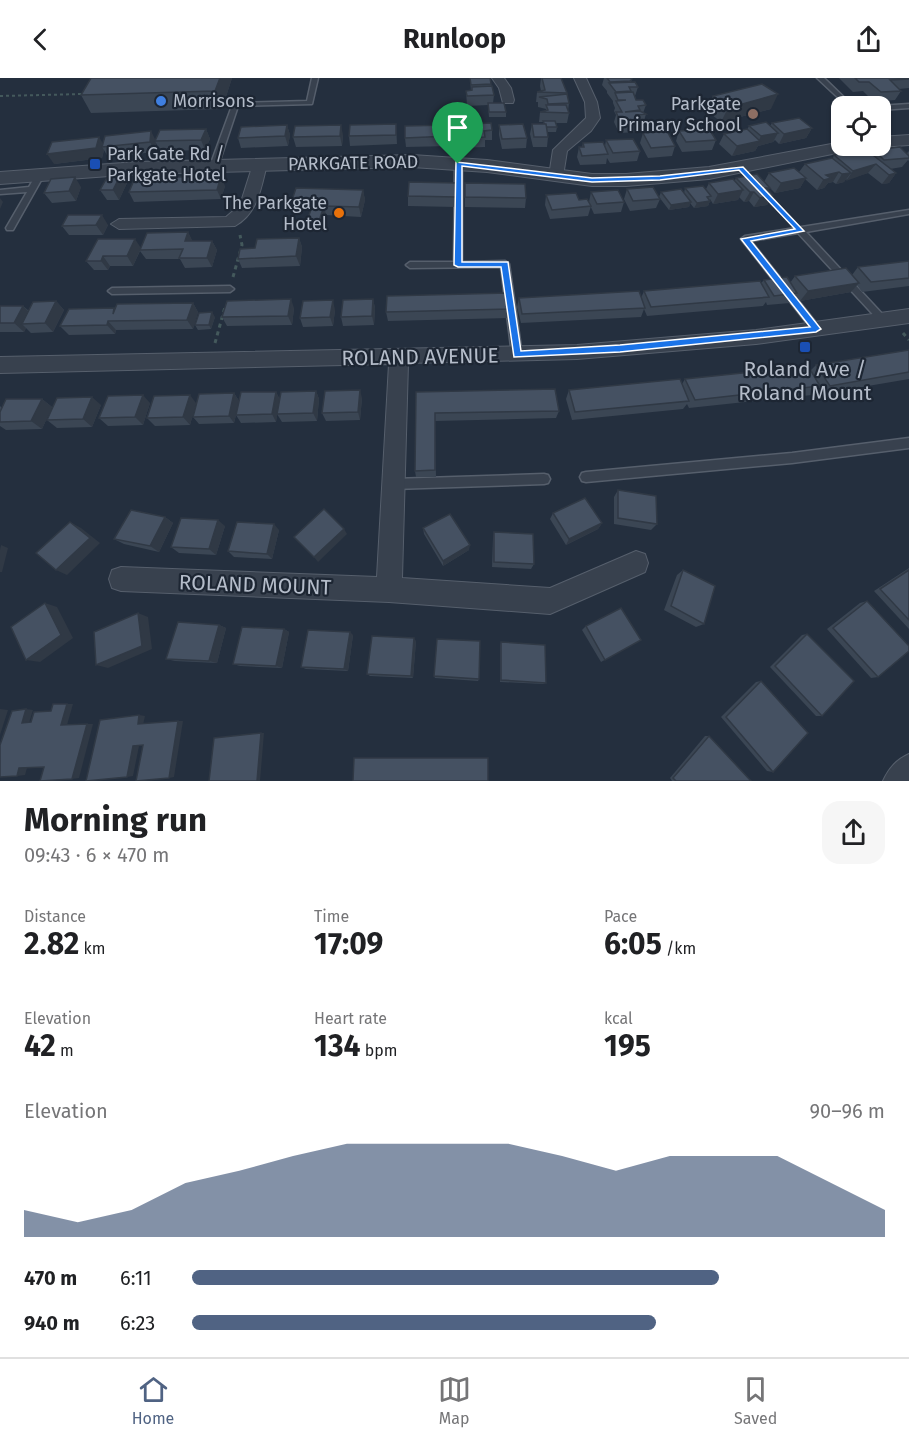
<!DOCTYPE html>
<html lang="en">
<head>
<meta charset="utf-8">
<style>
	:root { --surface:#fff; --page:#f6f6f6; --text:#202124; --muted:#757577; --line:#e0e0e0; --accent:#506383 }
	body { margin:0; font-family:"Fira Sans",sans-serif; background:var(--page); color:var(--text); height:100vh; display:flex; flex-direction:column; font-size:22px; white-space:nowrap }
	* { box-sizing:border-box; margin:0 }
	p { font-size:20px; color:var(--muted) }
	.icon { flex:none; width:33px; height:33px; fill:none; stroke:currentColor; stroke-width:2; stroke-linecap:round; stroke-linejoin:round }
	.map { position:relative; height:703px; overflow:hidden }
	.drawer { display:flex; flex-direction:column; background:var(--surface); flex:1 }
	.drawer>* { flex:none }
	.fabs { position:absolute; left:831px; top:18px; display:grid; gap:12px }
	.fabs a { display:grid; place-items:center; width:60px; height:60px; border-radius:12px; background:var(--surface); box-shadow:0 2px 4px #0004; font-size:30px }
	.pin { position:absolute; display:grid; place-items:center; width:51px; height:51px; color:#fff; margin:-62px -26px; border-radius:50% 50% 50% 0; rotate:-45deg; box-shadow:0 0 6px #0007 }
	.pin .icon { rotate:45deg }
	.round { display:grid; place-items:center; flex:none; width:63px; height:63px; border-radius:18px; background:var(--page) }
	.overview { display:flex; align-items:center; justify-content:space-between; height:102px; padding:0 24px }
	h1 { font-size:33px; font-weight:700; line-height:45px }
	.figures { display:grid; grid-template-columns:repeat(3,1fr); gap:9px; height:102px; padding:6px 24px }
	.figures div { display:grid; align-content:center }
	.figures b { font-size:30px; font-weight:700 }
	.figures small { font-size:16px; font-weight:400 }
	.figures p { font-size:16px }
	.chart { height:168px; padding:12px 24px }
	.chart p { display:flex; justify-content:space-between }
	.chart svg { width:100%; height:108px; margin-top:6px; fill:var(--accent); opacity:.7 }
	ul { padding:0 24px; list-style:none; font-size:20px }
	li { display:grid; grid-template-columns:96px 72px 1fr; align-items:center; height:45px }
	li i { height:15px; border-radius:8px; background:var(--accent) }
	header { display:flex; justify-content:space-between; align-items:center; height:78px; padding:0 24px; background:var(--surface); font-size:27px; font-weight:700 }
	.tabs { display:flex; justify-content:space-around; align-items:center; height:84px; border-top:2px solid var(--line); background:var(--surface); font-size:16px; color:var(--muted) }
	.tabs a { display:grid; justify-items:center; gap:3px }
	.tabs .active { color:var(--accent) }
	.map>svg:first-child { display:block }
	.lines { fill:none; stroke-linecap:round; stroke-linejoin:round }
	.service-casing { stroke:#565f6c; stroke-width:3 }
	.minor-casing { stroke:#565f6c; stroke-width:2 }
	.tertiary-casing { stroke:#565f6c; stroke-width:2 }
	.path-far1 { stroke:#44595c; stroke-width:2; stroke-dasharray:3 3; stroke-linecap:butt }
	.path { stroke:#44595c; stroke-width:3; stroke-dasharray:4 4; stroke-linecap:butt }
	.service { fill:#38414e; fill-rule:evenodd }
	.minor { fill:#38414e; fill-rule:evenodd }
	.tertiary { fill:#38414e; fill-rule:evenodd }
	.wall { fill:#3b4654 }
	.shaded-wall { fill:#303945 }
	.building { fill:#455162; stroke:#303945; stroke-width:1.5 }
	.route { fill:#1a73e8; stroke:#fff; stroke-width:1.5; fill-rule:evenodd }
	.shop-dot { fill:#3f7fe0; stroke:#1d2633; stroke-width:2 }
	.education-dot { fill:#8d6e63; stroke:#1d2633; stroke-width:2 }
	.transit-dot { fill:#1a4fb4; stroke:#1d2633; stroke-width:2 }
	.food-dot { fill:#e8710a; stroke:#1d2633; stroke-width:2 }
	.labels { text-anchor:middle; stroke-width:4.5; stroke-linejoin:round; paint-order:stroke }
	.far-poi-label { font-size:18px; fill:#b4bcc9; stroke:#1d2633; text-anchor:start }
	.far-street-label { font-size:18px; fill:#b4bcc9; stroke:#1d2633 }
	.street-label { font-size:21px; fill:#b4bcc9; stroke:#1d2633 }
	.poi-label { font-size:21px; fill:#b4bcc9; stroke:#1d2633 }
</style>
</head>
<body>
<header><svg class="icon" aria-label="back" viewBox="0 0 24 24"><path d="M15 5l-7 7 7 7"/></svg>Runloop<svg class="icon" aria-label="share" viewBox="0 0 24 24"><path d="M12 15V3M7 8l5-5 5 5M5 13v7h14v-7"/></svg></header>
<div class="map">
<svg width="909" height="703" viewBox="0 0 909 703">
	<rect width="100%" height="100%" fill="#242f3e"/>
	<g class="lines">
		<defs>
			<g id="service">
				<path d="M312,0H318L312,26L238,28L218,88L211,90L210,88L233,25L307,23Z"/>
				<path d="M817,0H824L853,28H847Z"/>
				<path d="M909,26V30L880,32V28H878Z"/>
				<path d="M455,83L462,85V184L505,183L509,186L522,277L517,281L512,277L501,189L410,190L406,187L410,184H454Z"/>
				<path d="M37,95L44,97L13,152H7L6,150L27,114L0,116V112L29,109Z"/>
				<path d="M909,132V136L806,154L886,240L888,242L883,245L880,244L798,155L751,163L821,251L819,253H813L741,161L745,158Z"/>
				<path d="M230,208L234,211L230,214L112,216L108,213L112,210Z"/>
				<path d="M909,360V370L792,385L586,404L582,403L580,399L582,395L586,394L792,375Z"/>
				<path d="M544,396L548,397L550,401L548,405L544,406L393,411L389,410L387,406L389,402L393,401Z"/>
			</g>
			<g id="minor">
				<path d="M492,0H504L511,10L514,22L513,25H503L499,10Z"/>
				<path d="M574,0H586L597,24L600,40L591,53L567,73L563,98L556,102L549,98L553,72L586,40L585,24Z"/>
				<path d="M260,82L267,86C261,110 258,135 235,148L119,151L111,146L119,141L226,139L240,127L253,86Z"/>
				<path d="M909,231V245L756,266L577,281L408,285L402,500L550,510L636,473L645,476L648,485L645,494L550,536L389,524L121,513L112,510L109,501L112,492L121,489L377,499L389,286L0,295V279L577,267L756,252Z"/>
				<path d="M909,676V703H883C889,690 896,682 909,676Z"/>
			</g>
			<g id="tertiary">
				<path d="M909,57V67L880,69L873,68H880V59Z"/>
				<path d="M842,64V68H856L853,72L847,73L709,101L626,108H592L487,94L412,89L137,96L0,106V94L137,84L412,77L487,82L592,96H626L709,89Z"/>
			</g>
		</defs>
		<use href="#service" class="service-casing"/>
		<use href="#minor" class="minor-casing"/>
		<use href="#tertiary" class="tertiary-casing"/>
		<g class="path-far1">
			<path d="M0,18L83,16"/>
			<path d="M768,119L772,123"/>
		</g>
		<g class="path">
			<path d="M771,122L790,141"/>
			<path d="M233,199L242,167L240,157"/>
			<path d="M903,255L909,262"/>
			<path d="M215,265L225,229"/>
		</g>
		<use href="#service" class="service"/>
		<use href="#minor" class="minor"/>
		<use href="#tertiary" class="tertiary"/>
	</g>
	<g class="wall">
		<path d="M232,0L222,31L91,35L81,17Z"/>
		<path d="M470,0L491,6L494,17L493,25L506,34V39H489L488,27L467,28L466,13H471Z"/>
		<path d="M541,0L567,15V17L569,25L568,33L569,35L567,45H556L557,49L556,54H547L548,59L547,69H533L530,56L532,46H543V44H539L540,34L546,33V31L538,29V24H536L537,14L541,13L540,8Z"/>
		<path d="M604,0H630L632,1L631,4L638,9L635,18L636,22L646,27L643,35L646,36L643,46H639L637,54L619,55L614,44L616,37L614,33L615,30L613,25V23L607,15V13L602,7Z"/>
		<path d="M839,0H909V10L899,11L901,13L895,22L874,24L863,13L853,14Z"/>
		<path d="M713,18L771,31L721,44L707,33Z"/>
		<path d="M772,45L812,50L806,60L779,66L775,62L773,64L758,68L755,73L732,78L719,66L724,56L747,52L749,48H770Z"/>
		<path d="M396,46L397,66L350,68L349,58Z"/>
		<path d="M457,46L492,52V62H485V69L459,70Z"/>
		<path d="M287,47L290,57L288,68L241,70L238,60Z"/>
		<path d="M499,47L527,60L526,70L502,71L499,57Z"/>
		<path d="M206,51L210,61L205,72L160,73L156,65L155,74L108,79L104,72L102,80L54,86L103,66L156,62Z"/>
		<path d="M679,53L716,62L712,72L682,74L676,63Z"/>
		<path d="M643,55L675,68L672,78L648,80L640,65Z"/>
		<path d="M343,57L342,68L296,69L293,59Z"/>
		<path d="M450,58V68L406,69L405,60Z"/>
		<path d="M606,62L640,73L637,83L610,85L607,80L606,86L580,87L577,79L579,69H582L583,65L605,68Z"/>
		<path d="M874,72L906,76L909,73V83L908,82L902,89L890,91L896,95L889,105L882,106L868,95L845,102L844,104L836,106L833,104L828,105L824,110L817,112L805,101L800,110L775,115L770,110L768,112L773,117L767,127L754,129L749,123L744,124L739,119L738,122L713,126L710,121V123L708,128L694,130L690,125L689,129L669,132L659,119L661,114L684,115L685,110L706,111L709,105L735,102L736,100L764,104L769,95L799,94L805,86L833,80L834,77L871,75Z"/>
		<path d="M127,105L119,122H107L100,112Z"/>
		<path d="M457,105L456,129L408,128V118Z"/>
		<path d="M465,105L526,120L525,130L465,129Z"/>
		<path d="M225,108L221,121L134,124L129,114Z"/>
		<path d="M81,109L76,123L52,125L44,115Z"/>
		<path d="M627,111L660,121L656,130L630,133L624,121Z"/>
		<path d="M363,112L365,122L361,139L326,137L322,153L310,152L307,143L311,132H295L292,122Z"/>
		<path d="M591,114L624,124L621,134L594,136L590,127L591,128L588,138L550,141L545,127L546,117L589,124Z"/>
		<path d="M108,147L103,157H69L62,148Z"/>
		<path d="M188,154L192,163H212L217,172L212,189L185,190L180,181H146L140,173L133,188H110L108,192H94L86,183L141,170Z"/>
		<path d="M299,160L302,169L300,188L242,190L238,181L255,170Z"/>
		<path d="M909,183V208L862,214L857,207L851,214L800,223L796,217L790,225L767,227L766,224L763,228L647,238L644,231L641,239L521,245L517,229L519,220H641L644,213L761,205L764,202L790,205L795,198L852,197L858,189Z"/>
		<path d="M373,221L375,230L374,247L343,248L341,239Z"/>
		<path d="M56,223L64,232L53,254L31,255L26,250L24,254H0V228H23L29,233Z"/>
		<path d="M193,225L198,234L193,251L116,252L115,256L69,257L60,248L115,231Z"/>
		<path d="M294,230L292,247L227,248L222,239Z"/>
		<path d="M510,231L509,240L388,243L386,234Z"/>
		<path d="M335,232L333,248L303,249L300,240Z"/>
		<path d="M215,239L211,251L198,252L195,247Z"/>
		<path d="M909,272V301L821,316L818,311L812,317L689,330L687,326L683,331L572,342L566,321L569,312L682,306L685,301L810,293L816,287Z"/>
		<path d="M316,313L319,321L317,343L282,344L277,336L276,344L241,345L236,337L234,345L199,346L193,339L234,315L239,323L276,314L280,322Z"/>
		<path d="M416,314L559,333L556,340L435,343L436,399H416L415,393Z"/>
		<path d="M362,320L360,342L326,343L322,335Z"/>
		<path d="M42,321L52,329L42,351L6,352L0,348V328L2,330Z"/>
		<path d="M150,325L143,347L108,348L99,340Z"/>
		<path d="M196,325L190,347L155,348L147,340Z"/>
		<path d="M101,327L92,349L57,350L47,342Z"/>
		<path d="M618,412L657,446L651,452L614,446V419Z"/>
		<path d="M553,435L602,445L598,451L566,467L550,441Z"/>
		<path d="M165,439L173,445L159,474L124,466L114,461Z"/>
		<path d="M225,448L216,477L179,475L171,469Z"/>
		<path d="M423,450L469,472L443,488L424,456Z"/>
		<path d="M279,452L272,481L234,479L228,473Z"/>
		<path d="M494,454L534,486L531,491L492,489L493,460Z"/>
		<path d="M909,490V551L874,513Z"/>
		<path d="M683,492L704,546L696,549L664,532L677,497Z"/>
		<path d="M867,523L878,599L871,600L827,551L860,525Z"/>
		<path d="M219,547L226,550L217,585L175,583L166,581Z"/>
		<path d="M586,548L641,562L601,584L582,552Z"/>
		<path d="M284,551L289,554L282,590L240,588L233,586Z"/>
		<path d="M807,556L822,638H816L770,589L802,557Z"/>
		<path d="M353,557L348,593L306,591L301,589Z"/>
		<path d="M416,563L413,600L370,598L367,596Z"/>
		<path d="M501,564L546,605L543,606L500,604V567Z"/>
		<path d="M434,598L479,601L478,603L435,600Z"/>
		<path d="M761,603L773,694L767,693L721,639L756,604Z"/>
		<path d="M705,658H709L751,703H672L670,700Z"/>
	</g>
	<g class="shaded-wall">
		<path d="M220,0H232L222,31L215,13Z"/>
		<path d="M778,16L771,31L721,44L728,30Z"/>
		<path d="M287,47L290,57L288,68L285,58Z"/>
		<path d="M341,47L343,57L342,68L340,58Z"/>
		<path d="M812,50L806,60L779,66L784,56Z"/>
		<path d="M206,51L210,61L205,72L201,62Z"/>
		<path d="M151,53L156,63H155L156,65L155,74L150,64Z"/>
		<path d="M778,55L773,64L758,68L755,73L732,78L737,68L758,64L761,58Z"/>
		<path d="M99,59L105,69H102L104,72L102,80L54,86L47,76Z"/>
		<path d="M876,86L868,95L846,103L853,93Z"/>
		<path d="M839,94L833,104L828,105L824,110L817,112L826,97Z"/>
		<path d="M851,95L844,104L836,106L842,96Z"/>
		<path d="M896,95L889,105L882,106L889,97Z"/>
		<path d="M121,96L127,105L119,122L113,112Z"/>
		<path d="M221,98L225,108L221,121L217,112Z"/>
		<path d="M75,99L81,109L76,123L69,113Z"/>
		<path d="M806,100L800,110L775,115L781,105Z"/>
		<path d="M766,110H770L765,119L773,117L767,127L754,129Z"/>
		<path d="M363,112L365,122L361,139L359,129Z"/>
		<path d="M743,112L738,122L713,126L718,116Z"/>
		<path d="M750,114H754L749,123L744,124Z"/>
		<path d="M0,120L3,124L0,131Z"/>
		<path d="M710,123L708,128L694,130L697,125Z"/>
		<path d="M691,124L689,129L669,132L671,127Z"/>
		<path d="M324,128L326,137L322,153L319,143Z"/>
		<path d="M102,137L108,147L103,157L96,147Z"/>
		<path d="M188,154L193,164L185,163Z"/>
		<path d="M299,160L302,169L300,188L296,178Z"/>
		<path d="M135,161L141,170L133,188L127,178Z"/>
		<path d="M212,163L217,172L212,189L207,180Z"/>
		<path d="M103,178L110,188L108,192L101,183Z"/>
		<path d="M859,205L851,214L800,223L808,213Z"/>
		<path d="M291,221L294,230L292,247L288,238Z"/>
		<path d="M373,221L375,230L374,247L372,238Z"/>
		<path d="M333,222L335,232L333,248L330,239Z"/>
		<path d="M56,223L64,232L53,254L45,245Z"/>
		<path d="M193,225L198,234L193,251L187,242Z"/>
		<path d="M23,228L32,237L22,246L26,250L24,254L14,245Z"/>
		<path d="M212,234L215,239L211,251L209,247Z"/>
		<path d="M108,243L116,252L115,256L107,247Z"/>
		<path d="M360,312L362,320L360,342L358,334Z"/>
		<path d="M316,313L319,321L317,343L313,335Z"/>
		<path d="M276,314L280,322L276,344L272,336Z"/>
		<path d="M234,315L239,323L234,345L229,338Z"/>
		<path d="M143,317L150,325L143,347L135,339Z"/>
		<path d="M190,317L196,325L190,347L183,339Z"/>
		<path d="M92,319L101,327L92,349L83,341Z"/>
		<path d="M42,321L52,329L42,351L31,343Z"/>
		<path d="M165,439L173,445L159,474L150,468Z"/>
		<path d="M218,442L225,448L216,477L209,471Z"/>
		<path d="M70,444L81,450L100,465L67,497L56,492Z"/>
		<path d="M602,445L598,451L566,467L569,461Z"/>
		<path d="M274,446L279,452L272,481L267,476Z"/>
		<path d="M344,451L347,456L318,484L314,479Z"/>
		<path d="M1,467L8,470L2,494H0V472Z"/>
		<path d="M470,467L469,472L443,488V483Z"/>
		<path d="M45,525L57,529L73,560L40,584L26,582Z"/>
		<path d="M138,535L148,539L152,571L108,590L96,587Z"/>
		<path d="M219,547L226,550L217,585L209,583Z"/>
		<path d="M284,551L289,554L282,590L276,588Z"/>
		<path d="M350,554L353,557L348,593L344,591Z"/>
		<path d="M414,560L416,563L413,600L411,598Z"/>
		<path d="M67,626H73L67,647H61Z"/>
		<path d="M0,631L8,632L0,657Z"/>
		<path d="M26,631L33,632L29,645H22Z"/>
		<path d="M139,637L145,638L143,647L138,646Z"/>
		<path d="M178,643H183L174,699L169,700Z"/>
		<path d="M87,646H93L79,700L72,701Z"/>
		<path d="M261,655H264L260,703H257Z"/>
		<path d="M133,668H139L133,698L127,699Z"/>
		<path d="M19,690H27L25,697L17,698Z"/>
	</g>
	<g class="building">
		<path d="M91,0H220L215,13L81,17Z"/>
		<path d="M470,0H490L491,6L471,7Z"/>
		<path d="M542,0H561L567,15L537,14L545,12Z"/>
		<path d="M607,0H630L632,1L630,3L610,4Z"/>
		<path d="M855,0H909V1L890,2L901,13L881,14L869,4H859Z"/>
		<path d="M635,4L638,9H629L631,13L616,14L609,5Z"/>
		<path d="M762,6L778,16L728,30L713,18Z"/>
		<path d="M492,8L494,17L467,18L466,13L472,12V9Z"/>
		<path d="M633,14L636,22H643L646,27L638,28L640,32L625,34L640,33L646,36L636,37L639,44L621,45L616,34H622L616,23L626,22H618L615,15Z"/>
		<path d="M567,16L569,25L548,26L547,21L539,19Z"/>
		<path d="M488,25H504L506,34H489Z"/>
		<path d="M546,27H566L569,35L540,34L548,32Z"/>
		<path d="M799,40L812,50L784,56L772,45Z"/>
		<path d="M543,43H555L557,49H546Z"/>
		<path d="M766,44L778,55L761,58L749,48Z"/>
		<path d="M491,45L492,52L484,53L485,59L459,60L457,46L472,48V46Z"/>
		<path d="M396,46V57L349,58L350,47Z"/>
		<path d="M523,46L527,60L502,61L499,47Z"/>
		<path d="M532,46H546L548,59H534Z"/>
		<path d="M287,47L285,58L238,60L241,49Z"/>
		<path d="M341,47L340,58L293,59L295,48Z"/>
		<path d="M449,47L450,58L405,60V48Z"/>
		<path d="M206,51L201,62L155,63L160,52Z"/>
		<path d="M709,51L716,62L686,64L679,53Z"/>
		<path d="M747,51L760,63L737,68L724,56Z"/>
		<path d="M151,53L150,64L102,69L105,58Z"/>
		<path d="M667,53L675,68L651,70L643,55Z"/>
		<path d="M99,59L96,70L47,76L52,64Z"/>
		<path d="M633,61L640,73L613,75L606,62Z"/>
		<path d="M603,64L608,76L582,78L579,69H584L583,65Z"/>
		<path d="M900,69L909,78V80L884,82L874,72Z"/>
		<path d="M865,71L896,95L889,97L876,86L853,93L834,77Z"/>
		<path d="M832,80L851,95L842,96L839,94L826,97L831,100L824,102L805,86Z"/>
		<path d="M794,90L806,100L781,105L769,95Z"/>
		<path d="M109,96H121L113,112H100Z"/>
		<path d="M757,96L770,110H766L773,117L760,120L754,114H750L736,100Z"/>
		<path d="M221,98L217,112L129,114L135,100Z"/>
		<path d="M75,99L69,113L44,115L51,101Z"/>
		<path d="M733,101L743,112L718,116L709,105Z"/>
		<path d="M409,104L457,105L456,119L408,118Z"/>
		<path d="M465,105L525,106L526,120L465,119Z"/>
		<path d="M703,108L711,118L707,119L710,123L697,125L685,110Z"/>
		<path d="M653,109L660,121L633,123L627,111Z"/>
		<path d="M296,110L363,112L359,129L324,128L319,143H307L314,123L292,122Z"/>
		<path d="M681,111L691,124L671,127L661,114Z"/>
		<path d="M618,112L624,124L597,126L591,114Z"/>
		<path d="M576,115L579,122L587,121L591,128L552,132L546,117Z"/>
		<path d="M68,137H102L96,147L62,148Z"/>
		<path d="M188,154L185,163H212L207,180H179L183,171L140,172L147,155Z"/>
		<path d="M299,160L296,178L238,181L240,171L255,170L257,161Z"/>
		<path d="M98,161H135L127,178H103L101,183H86Z"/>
		<path d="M909,183V200L871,204L858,189Z"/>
		<path d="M846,190L859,205L808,213L795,198Z"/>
		<path d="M787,199L797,215L774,218L764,202Z"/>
		<path d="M760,203L769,219L651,229L644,213Z"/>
		<path d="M639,213L645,230L522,236L519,220Z"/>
		<path d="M508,215L510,231L386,234L387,218Z"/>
		<path d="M291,221L288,238L222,239L227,223Z"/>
		<path d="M373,221L372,238L341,239L343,222Z"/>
		<path d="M333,222L330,239L300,240L303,223Z"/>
		<path d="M56,223L45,245L22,246L33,224Z"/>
		<path d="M193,225L187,242L108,243L107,247L60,248L69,231L114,230L113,236L117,226Z"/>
		<path d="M0,228H23L14,245H0Z"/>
		<path d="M212,234L209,247H195L199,235Z"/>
		<path d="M909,272V294L830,308L816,287Z"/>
		<path d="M808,288L820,308L695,322L685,301Z"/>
		<path d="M680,301L689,323L575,334L569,312Z"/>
		<path d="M555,311L559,333L435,335V392L415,393L416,314Z"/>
		<path d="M360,312L358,334L322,335L325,313Z"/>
		<path d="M316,313L313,335L277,336L281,314Z"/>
		<path d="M241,314H276L272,336L236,337Z"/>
		<path d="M234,315L229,338L193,339L199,316Z"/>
		<path d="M143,317L135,339L99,340L108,318Z"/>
		<path d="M190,317L183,339L147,340L154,318Z"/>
		<path d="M92,319L83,341L47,342L57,320Z"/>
		<path d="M6,321H42L31,343L0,344V334Z"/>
		<path d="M618,412L656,418L657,446L618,440Z"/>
		<path d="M585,420L602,445L569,461L553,435Z"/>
		<path d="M324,431L344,451L314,479L294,459Z"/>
		<path d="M131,432L165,439L150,468L114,461Z"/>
		<path d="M450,436L470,467L443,483L423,450Z"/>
		<path d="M181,440L218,442L209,471L171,469Z"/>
		<path d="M70,444L90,460L56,492L36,475Z"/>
		<path d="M237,444L274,446L267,476L228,473Z"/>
		<path d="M494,454L533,456L534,486L494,484Z"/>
		<path d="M683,492L715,508L704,546L671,528Z"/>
		<path d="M909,492V542L880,511Z"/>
		<path d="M867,523L909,568V573L878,599L833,550Z"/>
		<path d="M45,525L61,557L26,582L11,549Z"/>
		<path d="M621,530L641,562L605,582L586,548Z"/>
		<path d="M138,535L142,568L96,587L94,554Z"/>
		<path d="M178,544L219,547L209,583L166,581Z"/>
		<path d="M242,549L284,551L276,588L233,586Z"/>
		<path d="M308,552L350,554L344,591L301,589Z"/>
		<path d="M807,556L854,603L822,638L775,588Z"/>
		<path d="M372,558L414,560L411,598L367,596Z"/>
		<path d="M437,561L480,563L479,601L434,598Z"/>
		<path d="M501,564L545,567L546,605L501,602Z"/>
		<path d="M761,603L808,655L773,694L726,639Z"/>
		<path d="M53,626H67L61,647L87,646L72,701L40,703L44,689L19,690L17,698L0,699V667L12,633L26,631L22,645L31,644L34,634L51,633Z"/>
		<path d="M139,637L138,646L178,643L169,700L136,703L143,667L133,668L127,699L86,703L100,642Z"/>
		<path d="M261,655L257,703H209L214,660Z"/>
		<path d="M709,658L751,703H676L673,700Z"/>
		<path d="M354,680H488V703H353Z"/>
	</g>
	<path class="route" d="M456,84L592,100L660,98L743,89L804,153L751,163L821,251L816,254L620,274L514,279L501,189H458L454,187ZM462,88L592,104L660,102L739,92L795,151L741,161L810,249L620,267L521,273L508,184H462Z"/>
	<circle class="shop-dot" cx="161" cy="23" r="6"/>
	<circle class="education-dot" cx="753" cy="36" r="6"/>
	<g class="transit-dot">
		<rect x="89" y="80" width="12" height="12" rx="3"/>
		<rect x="799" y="263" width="12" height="12" rx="3"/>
	</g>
	<circle class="food-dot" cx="339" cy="135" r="6"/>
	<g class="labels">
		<g class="far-poi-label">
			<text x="173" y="29">Morrisons</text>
			<text x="741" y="32" text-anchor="end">Parkgate<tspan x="741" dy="21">Primary School</tspan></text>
			<text x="107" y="82">Park Gate Rd /<tspan x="107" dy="21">Parkgate Hotel</tspan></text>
			<text x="327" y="131" text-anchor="end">The Parkgate<tspan x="327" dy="21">Hotel</tspan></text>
		</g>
		<g class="far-street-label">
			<text transform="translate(353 85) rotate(-1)" y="6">PARKGATE ROAD</text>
		</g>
		<g class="street-label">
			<text transform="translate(420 279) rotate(-1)" y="7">ROLAND AVENUE</text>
			<text transform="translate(255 507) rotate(2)" y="7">ROLAND MOUNT</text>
		</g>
		<g class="poi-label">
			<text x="805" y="298">Roland Ave /<tspan x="805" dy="24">Roland Mount</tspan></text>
		</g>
	</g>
</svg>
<div class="fabs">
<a><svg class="icon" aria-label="locate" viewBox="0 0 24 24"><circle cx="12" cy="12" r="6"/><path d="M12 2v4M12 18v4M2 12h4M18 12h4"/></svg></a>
</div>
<div class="pin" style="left:458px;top:86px;background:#1e9e55"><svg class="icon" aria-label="arrive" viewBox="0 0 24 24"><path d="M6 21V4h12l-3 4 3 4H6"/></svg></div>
</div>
<section class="drawer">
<div class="overview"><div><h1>Morning run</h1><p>09:43 · 6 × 470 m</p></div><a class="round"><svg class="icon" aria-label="share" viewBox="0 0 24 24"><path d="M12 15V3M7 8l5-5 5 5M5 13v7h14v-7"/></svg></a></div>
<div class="figures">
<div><p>Distance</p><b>2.82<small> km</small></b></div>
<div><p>Time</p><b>17:09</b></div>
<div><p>Pace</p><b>6:05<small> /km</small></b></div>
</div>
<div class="figures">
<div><p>Elevation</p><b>42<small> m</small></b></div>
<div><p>Heart rate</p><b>134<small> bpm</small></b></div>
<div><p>kcal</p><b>195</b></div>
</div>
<div class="chart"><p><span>Elevation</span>90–96 m</p>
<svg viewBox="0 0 160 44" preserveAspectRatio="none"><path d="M0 44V33L10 38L20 33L30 22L40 17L50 11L60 6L70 6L80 6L90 6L100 11L110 17L120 11L130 11L140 11L150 22L160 33V44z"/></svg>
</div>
<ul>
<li><b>470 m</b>6:11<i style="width:76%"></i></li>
<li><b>940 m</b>6:23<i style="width:67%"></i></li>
</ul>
</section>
<nav class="tabs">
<a class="active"><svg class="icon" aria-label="home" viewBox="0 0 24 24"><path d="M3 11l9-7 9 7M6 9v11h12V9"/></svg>Home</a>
<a><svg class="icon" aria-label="map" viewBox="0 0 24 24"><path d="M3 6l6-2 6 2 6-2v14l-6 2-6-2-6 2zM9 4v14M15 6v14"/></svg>Map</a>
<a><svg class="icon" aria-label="saved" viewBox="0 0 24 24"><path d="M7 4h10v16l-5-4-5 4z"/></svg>Saved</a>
</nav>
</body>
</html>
